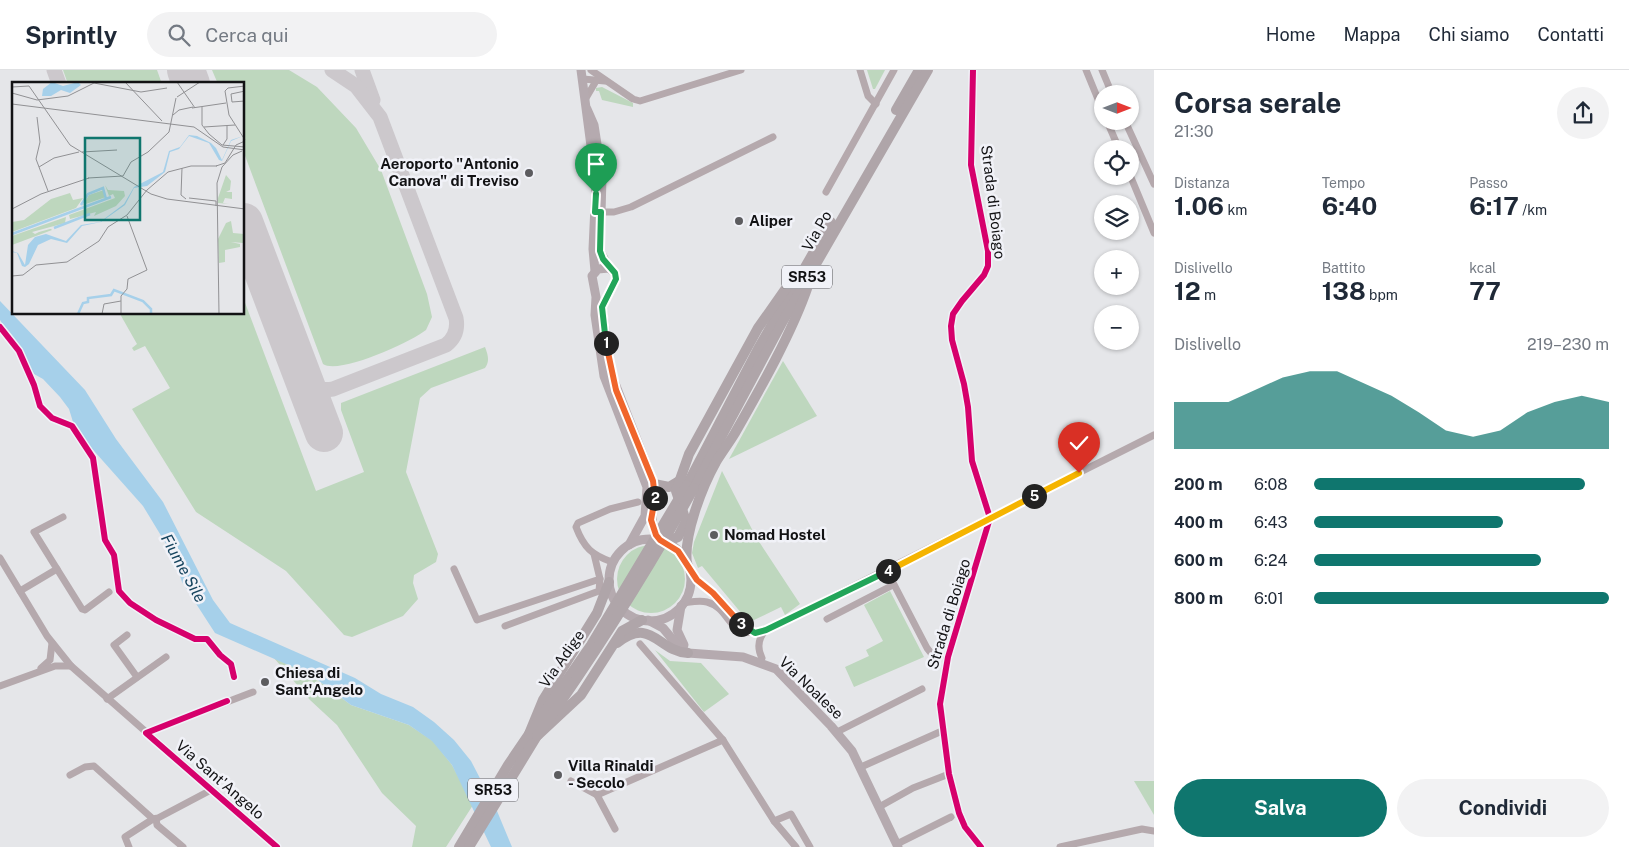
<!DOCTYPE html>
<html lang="it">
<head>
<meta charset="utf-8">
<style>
	:root { --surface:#fff; --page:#f2f2f3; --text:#1f2937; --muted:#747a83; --line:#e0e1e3; --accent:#0f766e }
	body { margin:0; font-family:"Public Sans",sans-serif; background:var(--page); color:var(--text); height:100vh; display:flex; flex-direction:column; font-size:19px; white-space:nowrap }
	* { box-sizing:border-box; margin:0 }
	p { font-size:16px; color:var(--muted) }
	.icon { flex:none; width:28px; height:28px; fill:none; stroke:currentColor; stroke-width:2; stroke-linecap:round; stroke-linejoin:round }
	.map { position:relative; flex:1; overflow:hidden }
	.side { display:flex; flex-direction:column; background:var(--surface); width:475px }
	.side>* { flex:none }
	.needle { width:32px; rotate:90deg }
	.buttons { position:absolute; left:1094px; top:15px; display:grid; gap:10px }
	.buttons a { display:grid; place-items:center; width:45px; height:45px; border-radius:50%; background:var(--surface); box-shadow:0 1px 4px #0004; font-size:25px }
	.pin { position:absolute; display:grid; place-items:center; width:42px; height:42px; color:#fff; margin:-51px -21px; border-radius:50% 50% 50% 0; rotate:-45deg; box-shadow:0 0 5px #0007 }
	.pin .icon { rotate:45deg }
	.km { position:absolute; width:25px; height:25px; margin:-12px; border-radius:50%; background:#222; color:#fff; font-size:14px; line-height:25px; text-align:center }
	.round { display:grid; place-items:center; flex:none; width:52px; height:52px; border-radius:26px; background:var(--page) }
	.summary { display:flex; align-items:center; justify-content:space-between; height:85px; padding:0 20px }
	h1 { font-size:28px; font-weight:700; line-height:38px }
	.stats { display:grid; grid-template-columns:repeat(3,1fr); gap:8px; height:85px; padding:5px 20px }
	.stats div { display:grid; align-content:center }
	.stats b { font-size:25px; font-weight:700 }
	.stats small { font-size:14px; font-weight:400 }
	.stats p { font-size:14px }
	.chart { height:140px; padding:10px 20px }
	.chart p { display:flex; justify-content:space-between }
	.chart svg { width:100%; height:90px; margin-top:5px; fill:var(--accent); opacity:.7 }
	.cta { display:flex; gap:10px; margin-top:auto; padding:10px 20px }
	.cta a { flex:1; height:58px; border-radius:30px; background:var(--accent); color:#fff; font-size:20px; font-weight:700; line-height:58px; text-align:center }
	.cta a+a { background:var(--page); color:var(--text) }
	ul { padding:0 20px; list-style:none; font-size:16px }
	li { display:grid; grid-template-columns:80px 60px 1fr; align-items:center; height:38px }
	li i { height:12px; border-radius:6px; background:var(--accent) }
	header { display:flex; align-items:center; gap:30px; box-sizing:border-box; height:70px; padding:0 25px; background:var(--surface); border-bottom:1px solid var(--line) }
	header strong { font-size:24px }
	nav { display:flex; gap:28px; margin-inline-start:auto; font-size:18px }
	.search { width:350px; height:45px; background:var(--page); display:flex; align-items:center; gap:12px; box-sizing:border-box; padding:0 18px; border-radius:28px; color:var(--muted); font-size:19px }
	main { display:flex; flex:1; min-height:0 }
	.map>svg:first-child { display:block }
	.green { fill:#bed7be }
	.water { fill:#a6d0ea }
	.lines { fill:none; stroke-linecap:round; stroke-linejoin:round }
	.taxiway { stroke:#ccc8cc; stroke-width:15 }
	.runway { stroke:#ccc8cc; stroke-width:38 }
	.minor { stroke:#b5a9ad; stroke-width:7 }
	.major { stroke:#b5aaaf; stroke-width:9 }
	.highway { stroke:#afa5a9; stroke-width:10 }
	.highway-bridge { stroke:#afa5a9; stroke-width:10 }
	.cycleway-casing { stroke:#f1f2f8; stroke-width:9 }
	.cycleway { stroke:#d6006c; stroke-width:6 }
	.split-1-casing { stroke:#fff; stroke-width:10 }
	.split-2-casing { stroke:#fff; stroke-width:10 }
	.split-3-casing { stroke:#fff; stroke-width:10 }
	.split-4-casing { stroke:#fff; stroke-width:10 }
	.split-5-casing { stroke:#fff; stroke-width:10 }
	.split-6-casing { stroke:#fff; stroke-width:10 }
	.split-1 { stroke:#22a559; stroke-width:6 }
	.split-2 { stroke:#f0652b; stroke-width:6 }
	.split-3 { stroke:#f0652b; stroke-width:6 }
	.split-4 { stroke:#22a559; stroke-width:6 }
	.split-5 { stroke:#f5b400; stroke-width:6 }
	.split-6 { stroke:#f5b400; stroke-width:6 }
	.poi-dot { fill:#5c5c5f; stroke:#f1f2f8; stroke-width:2 }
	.labels { text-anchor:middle; stroke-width:5; stroke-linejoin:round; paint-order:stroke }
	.shield { fill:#f1f2f8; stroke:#555558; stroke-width:1 }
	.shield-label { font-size:14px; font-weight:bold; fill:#121214 }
	.poi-label { font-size:15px; font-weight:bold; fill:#121214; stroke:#f1f2f8; text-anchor:start }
	.street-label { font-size:15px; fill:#121214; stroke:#f1f2f8 }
	.water-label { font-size:16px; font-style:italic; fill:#17455f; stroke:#f1f2f8 }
	.inset-river { fill:none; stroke:#a6d0ea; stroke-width:2.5 }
	.inset-road { fill:none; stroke:#919194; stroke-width:1 }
	.view { fill:#0f766e; fill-opacity:0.15; stroke:#0f766e; stroke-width:2.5 }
	.inset-edge { fill:none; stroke:#121214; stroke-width:2.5 }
</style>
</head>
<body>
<header>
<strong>Sprintly</strong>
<div class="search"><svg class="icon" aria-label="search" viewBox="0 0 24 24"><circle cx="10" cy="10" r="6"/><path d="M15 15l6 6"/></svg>Cerca qui</div>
<nav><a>Home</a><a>Mappa</a><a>Chi siamo</a><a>Contatti</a></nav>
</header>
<main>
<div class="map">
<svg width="1154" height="777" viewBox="0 0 1154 777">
	<rect width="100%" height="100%" fill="#e5e6e9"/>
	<g class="green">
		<path d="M63,0H157L162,14H68Z"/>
		<path d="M212,0H289L317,17L356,58L381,100L427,224L432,247L426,260C411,272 339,305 323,294L244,83V14H218Z"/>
		<path d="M867,0H885L875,19H873Z"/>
		<path d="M602,17L633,33V37L602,30L599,21H596V18Z"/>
		<path d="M244,230L316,421L364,402L341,340V333L485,277C488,285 490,291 485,298L431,318L420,328L406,402L438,484L436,492L414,505L413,513L418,529L403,546L352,567L344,565L286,501L196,442L132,339L170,318L145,276L134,281L132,278L137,274L120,244H244Z"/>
		<path d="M783,291L817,346L729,389Z"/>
		<path d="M722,401L756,467L800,534L785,545L781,537L754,550H747L702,496L698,498L692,483L694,472Z"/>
		<circle cx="651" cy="509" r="34"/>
		<path d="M890,521L924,587L854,617L845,597L869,586L866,580L883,571L864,535Z"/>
		<path d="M655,580L670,591L701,593L729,624L704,642Z"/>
		<path d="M274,588L311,605L351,635L409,655L433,671L452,695L473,735L446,777H412L416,756L382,723L337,655L310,630Z"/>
		<path d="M1134,711H1154V745Z"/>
	</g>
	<path class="water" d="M0,231L85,320L116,369L163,432L213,530L230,553L355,608L381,624L413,637L434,652L454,670L471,691L497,741L512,777H491L452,695L432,671L409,655L351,635L311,605L215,563L182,512L174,487L143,436L87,373L73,352L69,339L60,327L43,309L34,304L0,250Z"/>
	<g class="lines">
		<g class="taxiway">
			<path d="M54,0L59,14"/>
			<path d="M362,0L373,30"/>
			<path d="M299,298C307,314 314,322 333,319L446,275C455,268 458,259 456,248L380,47L356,16L332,0"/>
		</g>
		<g class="runway">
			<path d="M186,0L191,14"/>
			<path d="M244,152L324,363"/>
		</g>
		<g class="minor">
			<path d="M591,0L633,29L640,31L741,0"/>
			<path d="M860,0L868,26L876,34"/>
			<path d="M973,0L971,95L988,181V196L984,205L962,231L953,244L951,256L952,270L964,314L968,337L972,391L990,448L948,587L940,634L949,704L959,743L965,757L981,777"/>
			<path d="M1086,0L1102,39"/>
			<path d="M1102,0L1112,24"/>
			<path d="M583,9L605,11"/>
			<path d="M586,28L596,11"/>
			<path d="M1107,51L1119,79"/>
			<path d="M1125,51L1154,114"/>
			<path d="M1130,105L1154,163"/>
			<path d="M826,122L894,0"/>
			<path d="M596,142H614L631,137L773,67"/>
			<path d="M0,488L47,566L71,596L277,777"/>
			<path d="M612,492C592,485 584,478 576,457L578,453L610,439L638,432"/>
			<path d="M57,499L82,539L85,540L109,522"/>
			<path d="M454,499L477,550L600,509L594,484"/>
			<path d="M689,500L742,555L755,563"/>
			<path d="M887,501L927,578L931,583L948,587"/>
			<path d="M20,521L57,499L34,462L63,447"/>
			<path d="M683,533C691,532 699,530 707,532C733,539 726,572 766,560L1154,365"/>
			<path d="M827,549L893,515"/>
			<path d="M505,556L599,521L600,509"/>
			<path d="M127,565L114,575L137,607"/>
			<path d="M640,574L723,670L774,751L796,777"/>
			<path d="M762,588C757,578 758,569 765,561"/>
			<path d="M41,598L50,590L52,573"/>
			<path d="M0,616L55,596H71"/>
			<path d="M107,629L166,587"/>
			<path d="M837,662L922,619"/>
			<path d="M146,663L253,622"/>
			<path d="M861,697L942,661"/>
			<path d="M70,705L85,697L94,696L153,749L158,748L211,720"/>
			<path d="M571,711L597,725"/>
			<path d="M879,737L913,718L949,704"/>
			<path d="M156,749L157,755L183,777"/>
			<path d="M774,751L791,744L810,777"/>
			<path d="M615,759L597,725L723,670"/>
			<path d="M897,774L951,747"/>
			<path d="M129,777L125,767L153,749"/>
			<path d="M1060,777L1142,759L1154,761"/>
		</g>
		<g class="major">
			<path d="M581,0L596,114L593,179L595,201"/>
			<path d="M587,39L594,55L602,107L600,181L609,198L615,203L616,209L602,237L611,303L653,411C659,434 644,450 660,470"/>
			<path d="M609,198L598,199L592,206L596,227L595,245L604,306L647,417L645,446L629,475"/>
			<circle cx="650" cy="510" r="41"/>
			<path d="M681,536L677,560L684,575"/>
			<path d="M648,550L663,558L679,577L688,583L743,587L776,599L831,656L852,681L898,777"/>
		</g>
		<g class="highway">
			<path d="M896,40L919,0"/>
			<path d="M654,414L669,417L679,411"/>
			<path d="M687,415L758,279L831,152"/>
			<path d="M694,418L783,251L928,0"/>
			<path d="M665,472L678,467L686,451L676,421L689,384L758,258L789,214"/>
			<path d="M687,494C683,466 702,417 716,392C722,382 729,373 735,363C760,319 792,263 808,216"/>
			<path d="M617,573C652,546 657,581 688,583"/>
			<path d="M459,777L508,695L529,664L543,630L597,543L609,512"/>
			<path d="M469,777L537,666L581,625L622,561L642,550"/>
		</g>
		<g class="highway-bridge">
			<path d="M529,664L591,575L687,415"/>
			<path d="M537,666C594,586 646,504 694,418"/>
		</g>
		<defs>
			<g id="cycleway">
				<path d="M973,0L971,95L988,181V196L984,205L962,231L953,244L951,256L952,270L964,314L968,337L972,391L990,448L948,587L940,634L949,704L959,743L965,757L981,777"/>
				<path d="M0,257L19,281L34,315L40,336L52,348L72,356L93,388L105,470L114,485L119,521L130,533L156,550L195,569H207L220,585L231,594L234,607"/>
				<path d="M227,631L146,663L277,777"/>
			</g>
		</defs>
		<use href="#cycleway" class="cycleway-casing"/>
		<use href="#cycleway" class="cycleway"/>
	</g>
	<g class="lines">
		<defs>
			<path id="split-1" d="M596,124L595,142H601L600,181L603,189L615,203L616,209L602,237L606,273"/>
			<path id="split-2" d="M606,273L616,320L653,411L655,428"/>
			<path id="split-3" d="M655,428L651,450L656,465L660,470L678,481L697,510L713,523L741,554"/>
			<path id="split-4" d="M741,554L755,563L766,560L888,501"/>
			<path id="split-5" d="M888,501L1034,426"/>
			<path id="split-6" d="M1034,426L1079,403"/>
		</defs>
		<use href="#split-1" class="split-1-casing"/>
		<use href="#split-2" class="split-2-casing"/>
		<use href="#split-3" class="split-3-casing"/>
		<use href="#split-4" class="split-4-casing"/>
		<use href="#split-5" class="split-5-casing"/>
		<use href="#split-6" class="split-6-casing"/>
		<use href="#split-1" class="split-1"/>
		<use href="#split-2" class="split-2"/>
		<use href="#split-3" class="split-3"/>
		<use href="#split-4" class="split-4"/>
		<use href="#split-5" class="split-5"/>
		<use href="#split-6" class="split-6"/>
	</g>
	<g class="poi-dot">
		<circle cx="529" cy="103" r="5"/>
		<circle cx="739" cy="151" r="5"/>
		<circle cx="714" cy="465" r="5"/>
		<circle cx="265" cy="612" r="5"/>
		<circle cx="558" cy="705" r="5"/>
	</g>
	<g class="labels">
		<g class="shield">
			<rect x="782" y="195.5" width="50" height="23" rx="4"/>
			<rect x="468" y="708.5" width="50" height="23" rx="4"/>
		</g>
		<g class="shield-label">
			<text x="807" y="212">SR53</text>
			<text x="493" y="725">SR53</text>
		</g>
		<g class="poi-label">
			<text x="519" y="99" text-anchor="end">Aeroporto "Antonio<tspan x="519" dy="17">Canova" di Treviso</tspan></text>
			<text x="749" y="156">Aliper</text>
			<text x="724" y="470">Nomad Hostel</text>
			<text x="275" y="608">Chiesa di<tspan x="275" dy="17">Sant'Angelo</tspan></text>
			<text x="568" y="701">Villa Rinaldi<tspan x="568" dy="17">- Secolo</tspan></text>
		</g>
		<g class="street-label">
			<text transform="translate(993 132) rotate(83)" y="5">Strada di Boiago</text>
			<text transform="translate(817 161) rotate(-60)" y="5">Via Po</text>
			<text transform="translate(949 544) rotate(-73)" y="5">Strada di Boiago</text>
			<text transform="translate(562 589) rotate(-55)" y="5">Via Adige</text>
			<text transform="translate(811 618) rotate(44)" y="5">Via Noalese</text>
			<text transform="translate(220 710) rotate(41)" y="5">Via Sant'Angelo</text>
		</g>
		<g class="water-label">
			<text transform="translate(184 498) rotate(61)" y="6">Fiume Sile</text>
		</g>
	</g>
	<g transform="translate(12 12)">
		<rect width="232" height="232" fill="#e5e6e9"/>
		<path d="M214,93L219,99L218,108L214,110H220V117L213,116L211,121L217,122L206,121V116ZM93,103L96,108L112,109L113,114L104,124L82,134L84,130L58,137L57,133L103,116L101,112L97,114ZM92,108L94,115L71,123L77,113ZM58,111L61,118L71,116L64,126L0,150V140L12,138L39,117ZM54,135L53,141L20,150L23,152L27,150L38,147H39L40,148L0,163V154ZM219,139L221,151L232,152L231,161L219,160L228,162V165L213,168V180L207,181L206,157L214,141Z" fill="#bed7be"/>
		<path d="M40,0L51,4L66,0L69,3L58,11L49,8L39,14H30L31,7ZM177,53L185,54L199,61L204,66L210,78L219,58L231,54L219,59L210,79L207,78L197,61L177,54L167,67L158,70L153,90L135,104L122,106L113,123L89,140L70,144L55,161L39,157L26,163L17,182L13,185L10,184L5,171L0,170V169L6,171L13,183L16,163L23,155L34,152L54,159L69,143L88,140L112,122L122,105L151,90L157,69L168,65Z" fill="#a6d0ea"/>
		<path class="inset-river" d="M69,123L76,112L91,106L94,117M42,146L78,132M0,152L99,115M66,232L71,221L76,220V216L99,213L102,208L131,219L139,227V232"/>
		<path class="inset-road" d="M43,0H65M113,0L150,39M165,0L183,26M233,4L216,6L213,9L217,33L233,58M0,5L17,4L58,63L139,112L155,117L233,127M233,9L219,12L220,20L233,19M0,11L25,18L56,14L82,1L129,10L155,6M165,15L188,0M0,22L182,45L211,65L233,68M190,25V43L197,52L210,63L233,65M180,26L214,21M161,33L167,28L181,25M25,35L28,60L24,77L36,109M192,45L223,43M211,63L215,57V44M70,70L105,68M204,84L213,81L224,63L233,59M27,85L42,76L67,70M170,86L169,113L174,117M76,96L111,94L119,80L136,70L157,50L164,16M177,116L204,119V124M0,127L29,112L77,96M0,194L11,193L24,183L55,180L87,159L96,145L115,133L135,108L156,90L179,84H205M90,232L92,222L109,219M109,232V214L115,207L116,197L135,188L115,134M207,232L205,101L210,85L221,73L230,69"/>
		<path class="view" d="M73,56H128V138H73Z"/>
		<rect width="232" height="232" class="inset-edge"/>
	</g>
</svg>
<div class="buttons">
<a><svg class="needle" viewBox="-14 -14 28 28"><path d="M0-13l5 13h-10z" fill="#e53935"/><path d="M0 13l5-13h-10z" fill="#747a83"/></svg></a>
<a><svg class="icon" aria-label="locate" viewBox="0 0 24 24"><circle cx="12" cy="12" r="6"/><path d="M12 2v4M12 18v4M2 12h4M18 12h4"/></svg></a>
<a><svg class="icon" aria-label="layers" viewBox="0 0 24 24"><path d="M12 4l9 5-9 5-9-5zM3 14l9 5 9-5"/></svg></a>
<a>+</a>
<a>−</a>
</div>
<div class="pin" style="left:596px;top:124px;background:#1e9e55"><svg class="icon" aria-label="arrive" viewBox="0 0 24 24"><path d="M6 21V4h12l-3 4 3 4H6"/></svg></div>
<div class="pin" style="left:1079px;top:403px;background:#d93025"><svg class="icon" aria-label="check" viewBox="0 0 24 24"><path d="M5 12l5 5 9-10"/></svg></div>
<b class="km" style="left:606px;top:273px">1</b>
<b class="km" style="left:655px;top:428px">2</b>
<b class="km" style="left:741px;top:554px">3</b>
<b class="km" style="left:888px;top:501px">4</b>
<b class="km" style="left:1034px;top:426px">5</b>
</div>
<section class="side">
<div class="summary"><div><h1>Corsa serale</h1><p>21:30</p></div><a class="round"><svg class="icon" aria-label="share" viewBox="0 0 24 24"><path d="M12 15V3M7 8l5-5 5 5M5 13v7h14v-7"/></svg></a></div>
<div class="stats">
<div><p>Distanza</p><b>1.06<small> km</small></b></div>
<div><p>Tempo</p><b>6:40</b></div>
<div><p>Passo</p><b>6:17<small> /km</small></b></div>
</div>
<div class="stats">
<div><p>Dislivello</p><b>12<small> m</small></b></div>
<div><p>Battito</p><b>138<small> bpm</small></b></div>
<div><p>kcal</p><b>77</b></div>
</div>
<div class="chart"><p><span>Dislivello</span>219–230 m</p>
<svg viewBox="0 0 160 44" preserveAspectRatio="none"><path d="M0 44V21L10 21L20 21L30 15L40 9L50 6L60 6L70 12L80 18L90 26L100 35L110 38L120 35L130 26L140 21L150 18L160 21V44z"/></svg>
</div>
<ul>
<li><b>200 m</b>6:08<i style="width:92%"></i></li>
<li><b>400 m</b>6:43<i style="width:64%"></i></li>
<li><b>600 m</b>6:24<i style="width:77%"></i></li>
<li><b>800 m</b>6:01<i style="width:100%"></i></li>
</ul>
<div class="cta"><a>Salva</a><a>Condividi</a></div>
</section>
</main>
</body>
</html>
